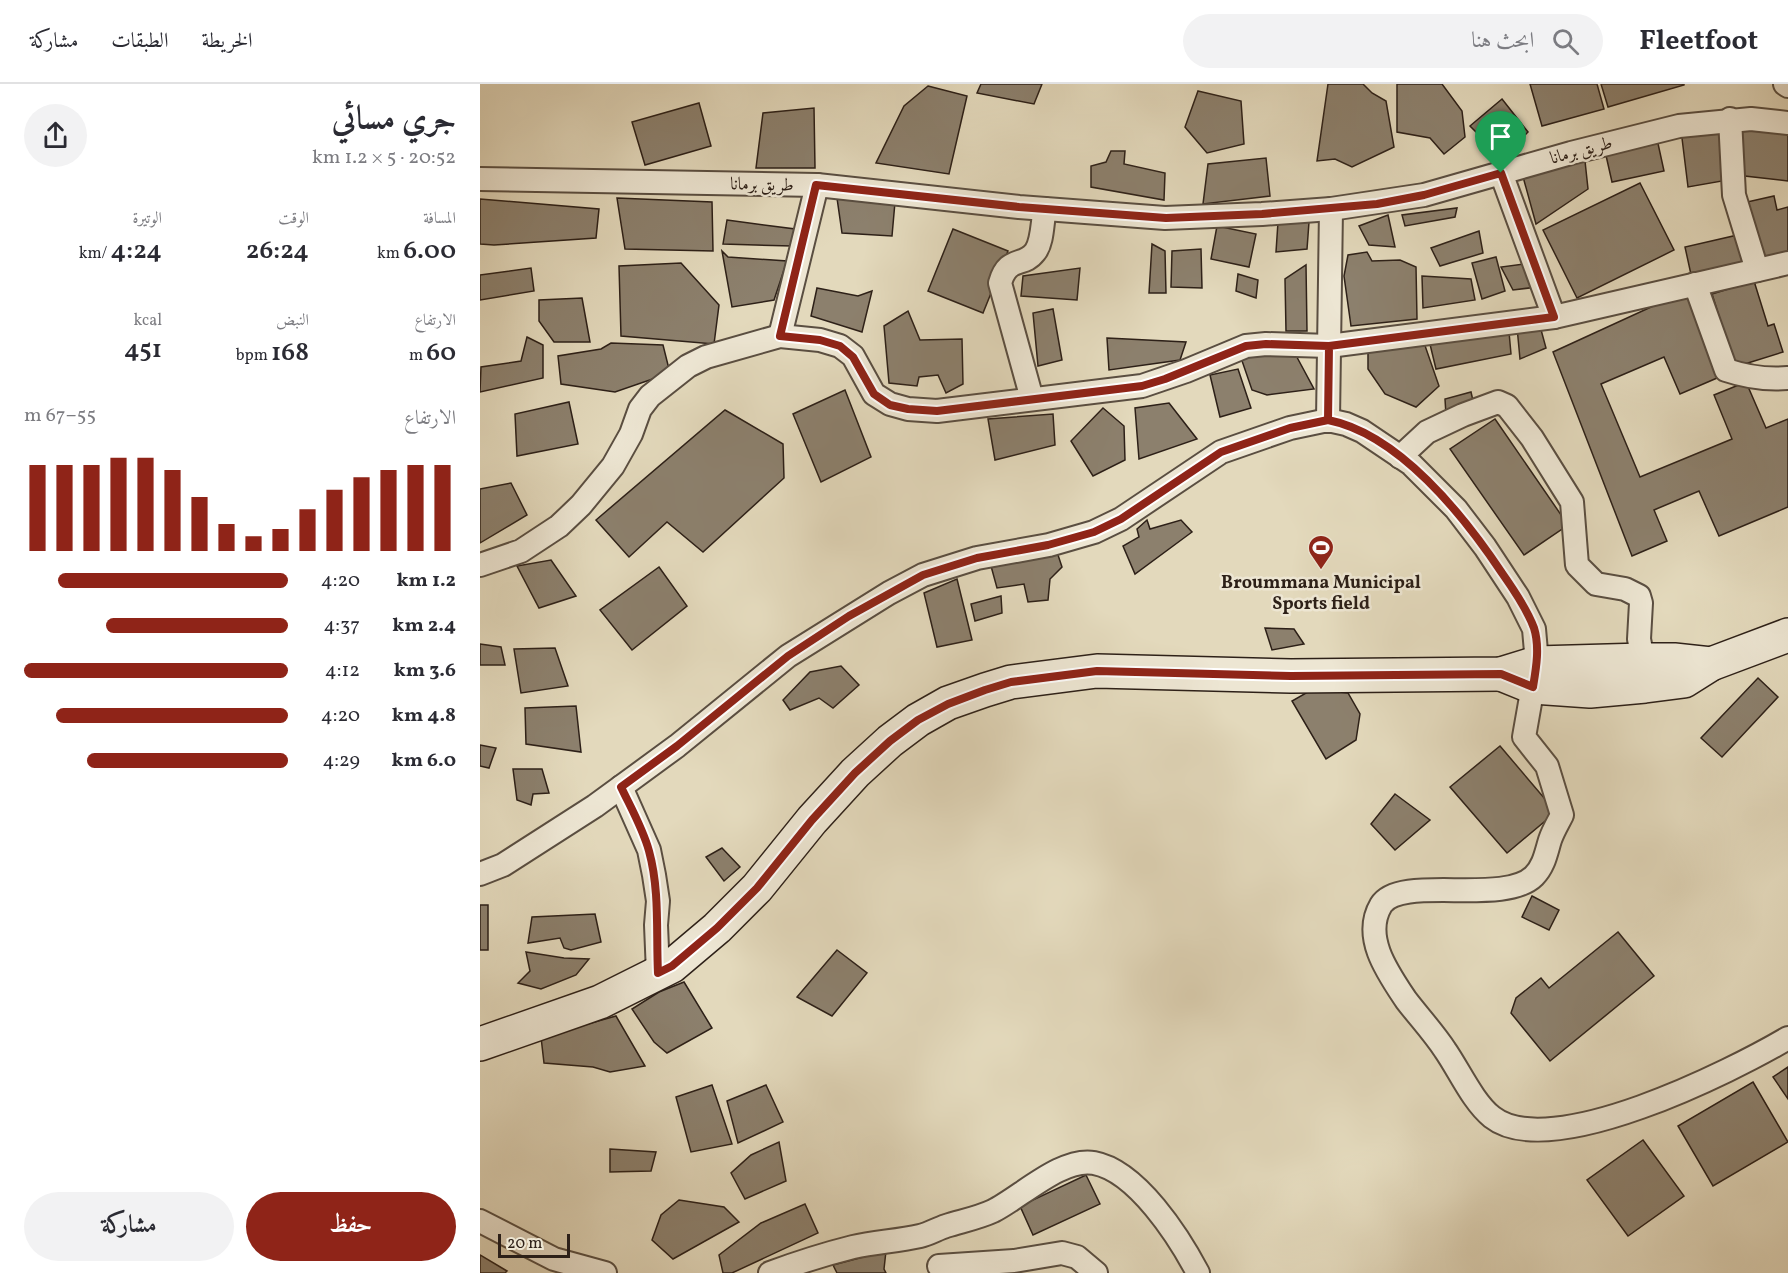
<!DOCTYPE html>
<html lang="ar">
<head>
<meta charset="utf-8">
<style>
	:root { --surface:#fff; --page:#f2f2f3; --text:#2b2b33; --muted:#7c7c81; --line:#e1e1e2; --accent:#8f2418 }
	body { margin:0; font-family:Vollkorn,Amiri,serif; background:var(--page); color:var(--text); direction:rtl; height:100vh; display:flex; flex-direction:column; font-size:22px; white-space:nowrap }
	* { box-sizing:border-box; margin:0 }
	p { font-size:20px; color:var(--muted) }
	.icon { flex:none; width:33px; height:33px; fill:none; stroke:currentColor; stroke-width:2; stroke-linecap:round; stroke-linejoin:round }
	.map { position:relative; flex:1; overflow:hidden; direction:ltr }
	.drawer { display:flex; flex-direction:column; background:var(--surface); width:480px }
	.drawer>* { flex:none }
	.scale { position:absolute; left:18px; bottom:15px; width:72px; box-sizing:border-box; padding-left:6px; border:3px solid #2d2018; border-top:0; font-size:16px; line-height:21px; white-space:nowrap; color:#2d2018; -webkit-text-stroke:4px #ede6d3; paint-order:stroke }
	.pin { position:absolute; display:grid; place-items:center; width:51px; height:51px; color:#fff; margin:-62px -26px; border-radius:50% 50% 50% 0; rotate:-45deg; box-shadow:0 0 6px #0007 }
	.pin .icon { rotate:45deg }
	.round { display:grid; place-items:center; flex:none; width:63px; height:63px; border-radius:32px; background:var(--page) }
	.summary { display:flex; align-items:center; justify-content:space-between; height:102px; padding:0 24px }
	h1 { font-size:33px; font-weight:600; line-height:45px }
	.stats { display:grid; grid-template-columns:repeat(3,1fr); gap:9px; height:102px; padding:6px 24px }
	.stats div { display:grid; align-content:center }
	.stats b { font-size:26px; font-weight:600 }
	.stats small { font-size:16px; font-weight:400 }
	.stats p { font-size:16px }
	.chart { height:168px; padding:12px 24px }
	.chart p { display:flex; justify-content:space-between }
	.chart svg { width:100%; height:108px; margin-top:6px; stroke:var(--accent); stroke-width:6 }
	.action { display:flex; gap:12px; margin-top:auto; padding:12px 24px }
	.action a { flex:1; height:69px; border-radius:36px; background:var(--accent); color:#fff; font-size:24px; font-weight:600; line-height:69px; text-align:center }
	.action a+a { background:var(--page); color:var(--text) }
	ul { padding:0 24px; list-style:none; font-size:20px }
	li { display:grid; grid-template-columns:96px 72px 1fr; align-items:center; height:45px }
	li i { height:15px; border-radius:8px; background:var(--accent) }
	header { display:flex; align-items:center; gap:36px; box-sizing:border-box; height:84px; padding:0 30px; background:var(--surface); border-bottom:2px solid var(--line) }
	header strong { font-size:28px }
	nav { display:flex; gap:33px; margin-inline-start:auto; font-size:21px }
	.search { width:420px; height:54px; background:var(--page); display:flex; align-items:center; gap:15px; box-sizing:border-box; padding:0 21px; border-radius:33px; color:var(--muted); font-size:22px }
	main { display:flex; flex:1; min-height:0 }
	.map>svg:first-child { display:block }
	.building { fill:#8c806d; stroke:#2d2018; stroke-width:1.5 }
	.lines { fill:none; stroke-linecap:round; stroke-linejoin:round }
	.minor-casing { stroke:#5a4e41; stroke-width:26 }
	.secondary-casing { stroke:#2d2018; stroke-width:36 }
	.minor { stroke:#ede6d3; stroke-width:22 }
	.secondary { stroke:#ede6d3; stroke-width:33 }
	.route-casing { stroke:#fff; stroke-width:12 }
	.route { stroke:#8f2418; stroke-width:8 }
	.labels { text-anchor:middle; stroke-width:5; stroke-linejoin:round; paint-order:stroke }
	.street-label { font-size:18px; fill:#2d2018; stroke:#ede6d3 }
	.poi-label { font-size:18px; font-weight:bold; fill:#2d2018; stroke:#ede6d3 }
</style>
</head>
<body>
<header>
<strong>Fleetfoot</strong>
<div class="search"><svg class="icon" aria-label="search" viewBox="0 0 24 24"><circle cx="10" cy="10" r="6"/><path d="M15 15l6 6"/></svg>ابحث هنا</div>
<nav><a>الخريطة</a><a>الطبقات</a><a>مشاركة</a></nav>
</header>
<main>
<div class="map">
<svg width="1308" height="1189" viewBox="0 0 1308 1189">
	<rect width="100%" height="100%" fill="#e3d9bc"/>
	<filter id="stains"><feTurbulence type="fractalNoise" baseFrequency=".00333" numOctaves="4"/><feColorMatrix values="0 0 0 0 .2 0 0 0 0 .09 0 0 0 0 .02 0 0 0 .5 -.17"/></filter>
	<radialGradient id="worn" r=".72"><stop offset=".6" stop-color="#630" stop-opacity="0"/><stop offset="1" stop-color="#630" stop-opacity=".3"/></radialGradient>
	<g class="building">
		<path d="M501,0H562L554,20L497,9Z"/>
		<path d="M848,0H883L892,9L906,17L914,63L872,83L855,75L837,77Z"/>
		<path d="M917,0H962L982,27L985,53L964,70L950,54L917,48Z"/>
		<path d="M1050,0H1117L1124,25L1062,42Z"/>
		<path d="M1121,0H1204V1L1128,23Z"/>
		<path d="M448,2L487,12L469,90L396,79L424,22Z"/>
		<path d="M718,7L761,17L764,60L727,69L705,43Z"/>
		<path d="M1022,15L1048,48L1022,74L990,42Z"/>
		<path d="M219,19L231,62L165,81L152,38Z"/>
		<path d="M334,24L335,84H276L283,29Z"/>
		<path d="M1241,41L1248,96L1208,103L1201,46Z"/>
		<path d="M1257,41L1308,46V97L1256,91Z"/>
		<path d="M1177,55L1184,87L1132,98L1125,67Z"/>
		<path d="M631,67H645L644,80L685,89L684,116L611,103V82L626,78Z"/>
		<path d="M786,74L790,112L723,120L728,80Z"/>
		<path d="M1105,77L1108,105L1056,140L1042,89Z"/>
		<path d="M1160,99L1194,166L1097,214L1063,146Z"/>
		<path d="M1294,112L1297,126L1308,123V170L1280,176L1267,118Z"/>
		<path d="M137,114L232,118L233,167L145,165Z"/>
		<path d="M357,114L415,118L412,152L362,149Z"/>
		<path d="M0,115L119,125L116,154L14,161L0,160Z"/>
		<path d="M977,124L975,133L925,142L922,131Z"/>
		<path d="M908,131L915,163L889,161L879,142Z"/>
		<path d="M247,136L315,145L312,162L243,160Z"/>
		<path d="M798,138H829L827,165L796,168Z"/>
		<path d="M737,142L776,150L769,183L731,175Z"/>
		<path d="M473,145L528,167L503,229L448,207Z"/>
		<path d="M999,147L1003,169L960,182L951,164Z"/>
		<path d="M1262,150L1270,182L1212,195L1205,163Z"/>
		<path d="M672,160L685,167L686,209H669Z"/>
		<path d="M721,165L722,204L691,203L692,167Z"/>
		<path d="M242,167L248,173L307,177L294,216L252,223Z"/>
		<path d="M887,168L892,177L920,176L936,183L937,235L871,242L864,192L868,171Z"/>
		<path d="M1016,173L1025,207L1002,215L992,179Z"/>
		<path d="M201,179L239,221L234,260L141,252L139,182Z"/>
		<path d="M1051,179L1057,203L1033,206L1021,183Z"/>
		<path d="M826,181L827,247H806L805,195Z"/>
		<path d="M51,184L54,207L0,216V191Z"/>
		<path d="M600,184L597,216L541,212L543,192Z"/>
		<path d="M758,190L778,196L776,214L756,207Z"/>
		<path d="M942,192L991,195L995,216L943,224Z"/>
		<path d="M1274,197L1288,242L1294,240L1303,268L1255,283L1232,210Z"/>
		<path d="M337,204L378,212L392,207L382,248L331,232Z"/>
		<path d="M1208,206L1244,291L1200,310L1184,273L1121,300L1160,393L1252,355L1234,311L1266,298L1286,344L1308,335V423L1239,452L1219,407L1174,426L1187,457L1152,472L1073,268Z"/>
		<path d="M102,214L110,258H74L59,237V216Z"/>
		<path d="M573,225L582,276L558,282L553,229Z"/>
		<path d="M428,227L440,256L482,255L483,300L466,309L458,291L439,293L437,302L409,299L404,242Z"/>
		<path d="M1060,242L1066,264L1040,275L1037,243Z"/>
		<path d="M1029,248L1031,270L956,285L948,252Z"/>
		<path d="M47,253L63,261V294L0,308L1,283L41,277Z"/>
		<path d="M942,253L959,302L936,323L905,310L888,285V260Z"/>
		<path d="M627,254L706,258L700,276L629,286Z"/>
		<path d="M131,259L183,261L190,289L135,308L81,300L78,272L121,265Z"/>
		<path d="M812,264L834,305L787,311L772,306L759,268Z"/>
		<path d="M758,285L771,324L740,333L730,291Z"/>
		<path d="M365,306L391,373L341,398L313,330Z"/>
		<path d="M991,308L994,321L966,331L965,315Z"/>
		<path d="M89,318L98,360L37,372L35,330Z"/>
		<path d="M689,319L717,355L659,375L655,324Z"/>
		<path d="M623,324L644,342L645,376L613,392L591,357Z"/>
		<path d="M245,326L303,360L304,394L223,468L187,438L149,473L116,436Z"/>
		<path d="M573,330L575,361L515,376L508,335Z"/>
		<path d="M1015,335L1088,441L1044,471L970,365Z"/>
		<path d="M31,399L47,431L0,459V405Z"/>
		<path d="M667,436L670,445L701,436L712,448L655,490L643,462L659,453L657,445Z"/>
		<path d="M577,468L582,483L570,495L568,516L548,518L544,500L517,504L511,482Z"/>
		<path d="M71,476L96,512L59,524L37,482Z"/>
		<path d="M179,483L207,522L152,566L120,526Z"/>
		<path d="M477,495L492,556L457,563L444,509Z"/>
		<path d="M521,512L522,529L495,537L491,520Z"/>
		<path d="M785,544L814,545L824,560L792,566Z"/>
		<path d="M0,560L21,563L25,581H0Z"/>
		<path d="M75,564L88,602L41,609L34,565Z"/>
		<path d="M361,582L379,601L353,624L339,614L310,626L303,616L330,588Z"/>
		<path d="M1278,594L1298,613L1242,673L1221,654Z"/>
		<path d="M833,605L868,609L880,630L876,656L846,675L812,617Z"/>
		<path d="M96,622L101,668L46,660L45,624Z"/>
		<path d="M0,661L16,664L9,684L0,682Z"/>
		<path d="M1020,662L1076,728L1027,769L970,703Z"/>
		<path d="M33,685H62L69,709L53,710L51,721L37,716Z"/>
		<path d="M915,710L950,736L915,766L891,740Z"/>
		<path d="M242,764L260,783L244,797L226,773Z"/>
		<path d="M1052,812L1079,826L1069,846L1042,833Z"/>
		<rect x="0" y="821" width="8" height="45"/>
		<path d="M115,830L121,858L91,866L84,864L80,854L48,859L52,833Z"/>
		<path d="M1138,848L1174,892L1070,977L1031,929L1036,914L1061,894L1069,904Z"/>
		<path d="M357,866L387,889L352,932L317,913Z"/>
		<path d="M46,868L84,874L109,875L96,891L61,905L38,899L50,887Z"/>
		<path d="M204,898L232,944L187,969L174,958L152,925L179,908Z"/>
		<path d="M136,932L165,982L130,988L113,983L64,979L61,953Z"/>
		<path d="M1308,983V1015L1293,993Z"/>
		<path d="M1273,998L1308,1058L1233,1102L1198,1042Z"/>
		<path d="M232,1001L252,1060L211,1068L196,1013Z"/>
		<path d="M286,1001L303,1038L258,1059L247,1017Z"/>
		<path d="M1163,1056L1204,1112L1148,1152L1107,1096Z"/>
		<path d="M299,1058L306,1097L265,1115L251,1089L271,1071Z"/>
		<path d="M130,1065L176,1068L171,1087L130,1088Z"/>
		<path d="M606,1091L620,1120L553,1151L540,1122Z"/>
		<path d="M199,1116L244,1123L259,1138L193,1175L172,1156L181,1131Z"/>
		<path d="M325,1120L338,1149L252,1189H243L239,1171L281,1139Z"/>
		<path d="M406,1167L404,1185L406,1189H357L353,1181Z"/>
		<path d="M0,1171L27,1187L25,1189H0Z"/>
	</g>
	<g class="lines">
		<defs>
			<g id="minor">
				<path d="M1305,0L1308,2"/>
				<path d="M1250,35L1254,111L1277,186"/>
				<path d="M1021,89L1074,233"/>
				<path d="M0,95L337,101L539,123L685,134L782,130L851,125L944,111L1091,69L1199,42L1271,35L1308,39"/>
				<path d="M1215,200L1246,286C1267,293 1286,296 1308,294"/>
				<path d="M300,252L337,101"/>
				<path d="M552,315L520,199C528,171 543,184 555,168C563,158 562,137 565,125"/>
				<path d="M848,336L851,125"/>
				<path d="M920,373L947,348L983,331L1018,318L1027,322L1052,354L1092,418L1097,481L1116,500L1145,505L1159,512L1161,519L1159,555L1163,576"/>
				<path d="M0,481L41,467L79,442L101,421L133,382L151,350L160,325L170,312L208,282L226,273L300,252L340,256L360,262L373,272L394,310L410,320L428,325L457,327L662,302L706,287L766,262L786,260L849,262L1074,233L1308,179"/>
				<path d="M141,703L169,766L174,791L178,817L176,841L178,889"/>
				<path d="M0,790L23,781L115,722L197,662L308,572L409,509L443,491L497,474L569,461L614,448L641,435L741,368L810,344L848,336L866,340L882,347L931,380L976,425L1005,463L1038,513L1054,545L1057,579L1044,653L1067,682L1082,731C1078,739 1073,747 1070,756C1066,769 1064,782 1054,792C1024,822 920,790 901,821C882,853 908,889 926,916C939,933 954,949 965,966C979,986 993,1018 1012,1033C1070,1079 1252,987 1308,954"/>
				<path d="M0,1137L74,1175L125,1189"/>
				<path d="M459,1182L534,1177L582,1169L597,1173L616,1189"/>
				<path d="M290,1189C317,1179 345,1170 373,1163C395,1158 418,1157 440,1152C449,1150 457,1145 466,1142C482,1137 498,1134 513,1127C541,1113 582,1073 614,1079C657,1087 699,1153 718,1189"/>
			</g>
			<g id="secondary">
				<path d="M1021,590L1053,603L1110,607L1165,602L1204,597L1231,580L1308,551"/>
				<path d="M0,960L120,918L192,882L237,844L277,804L332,736L375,689L410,657L438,636L468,619L505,606L531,598L617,587L811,592L1021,590L1057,579L1163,576H1194L1231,580"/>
			</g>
		</defs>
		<use href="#minor" class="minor-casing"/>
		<use href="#secondary" class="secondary-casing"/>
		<use href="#minor" class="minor"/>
		<use href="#secondary" class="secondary"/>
	</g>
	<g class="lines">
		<defs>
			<path id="route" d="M1021,89L944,111L897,120L782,130L686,134L539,123L336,101L300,252L340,256L360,262L373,273L394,310L410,321L428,325L457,327L662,302L685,295L766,262L786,260L849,262L848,336L810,344L741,368L641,435L614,448L568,461L497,474L443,491L369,532L308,572L197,662L141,703C151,724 163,745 169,767C180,807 176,849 178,889L192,882L237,844L277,804L332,736L375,689L410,657L438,636L468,620L505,606L531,598L617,587L811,592L1021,590L1053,603C1056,585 1060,563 1054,544C1047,525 1034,506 1022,489C984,432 919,350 848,336L849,262L1074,233L1021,89"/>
		</defs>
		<use href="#route" class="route-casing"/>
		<use href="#route" class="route"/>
	</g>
	<defs>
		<symbol id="stadium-pin" viewBox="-11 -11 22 30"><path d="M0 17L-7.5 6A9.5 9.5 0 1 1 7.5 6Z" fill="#8f2418" stroke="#ede6d3"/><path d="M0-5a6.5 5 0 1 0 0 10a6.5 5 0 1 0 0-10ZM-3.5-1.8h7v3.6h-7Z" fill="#fff"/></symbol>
	</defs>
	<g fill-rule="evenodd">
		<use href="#stadium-pin" x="826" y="449" width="30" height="40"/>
	</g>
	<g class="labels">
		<g class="street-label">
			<text transform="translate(1101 66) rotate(-15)" y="6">طريق برمانا</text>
			<text transform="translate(282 100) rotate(1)" y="6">طريق برمانا</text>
		</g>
		<g class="poi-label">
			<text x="841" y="504">Broummana Municipal<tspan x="841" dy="21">Sports field</tspan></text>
		</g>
	</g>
	<rect width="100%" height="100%" filter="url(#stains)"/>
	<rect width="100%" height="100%" fill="url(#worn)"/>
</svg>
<div class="scale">20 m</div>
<div class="pin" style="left:1021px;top:89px;background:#1e9e55"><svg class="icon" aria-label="arrive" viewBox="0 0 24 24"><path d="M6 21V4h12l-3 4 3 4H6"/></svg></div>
</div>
<section class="drawer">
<div class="summary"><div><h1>جري مسائي</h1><p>20:52 · 5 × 1.2 km</p></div><a class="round"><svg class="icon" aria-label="share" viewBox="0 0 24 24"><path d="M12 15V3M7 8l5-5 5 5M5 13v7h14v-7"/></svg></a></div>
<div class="stats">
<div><p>المسافة</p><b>6.00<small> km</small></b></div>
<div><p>الوقت</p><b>26:24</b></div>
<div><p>الوتيرة</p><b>4:24<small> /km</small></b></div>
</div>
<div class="stats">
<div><p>الارتفاع</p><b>60<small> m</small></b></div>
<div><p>النبض</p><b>168<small> bpm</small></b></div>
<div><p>kcal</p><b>451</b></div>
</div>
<div class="chart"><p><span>الارتفاع</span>55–67 m</p>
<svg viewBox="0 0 160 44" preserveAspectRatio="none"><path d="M5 44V9M15 44V9M25 44V9M35 44V6M45 44V6M55 44V11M65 44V22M75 44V33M85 44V38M95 44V35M105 44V27M115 44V19M125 44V14M135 44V11M145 44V9M155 44V9"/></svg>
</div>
<ul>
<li><b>1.2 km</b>4:20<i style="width:87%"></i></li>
<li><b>2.4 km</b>4:37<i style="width:69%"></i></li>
<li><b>3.6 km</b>4:12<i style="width:100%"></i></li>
<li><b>4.8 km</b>4:20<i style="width:88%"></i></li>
<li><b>6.0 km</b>4:29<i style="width:76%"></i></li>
</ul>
<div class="action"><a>حفظ</a><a>مشاركة</a></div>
</section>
</main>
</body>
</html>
